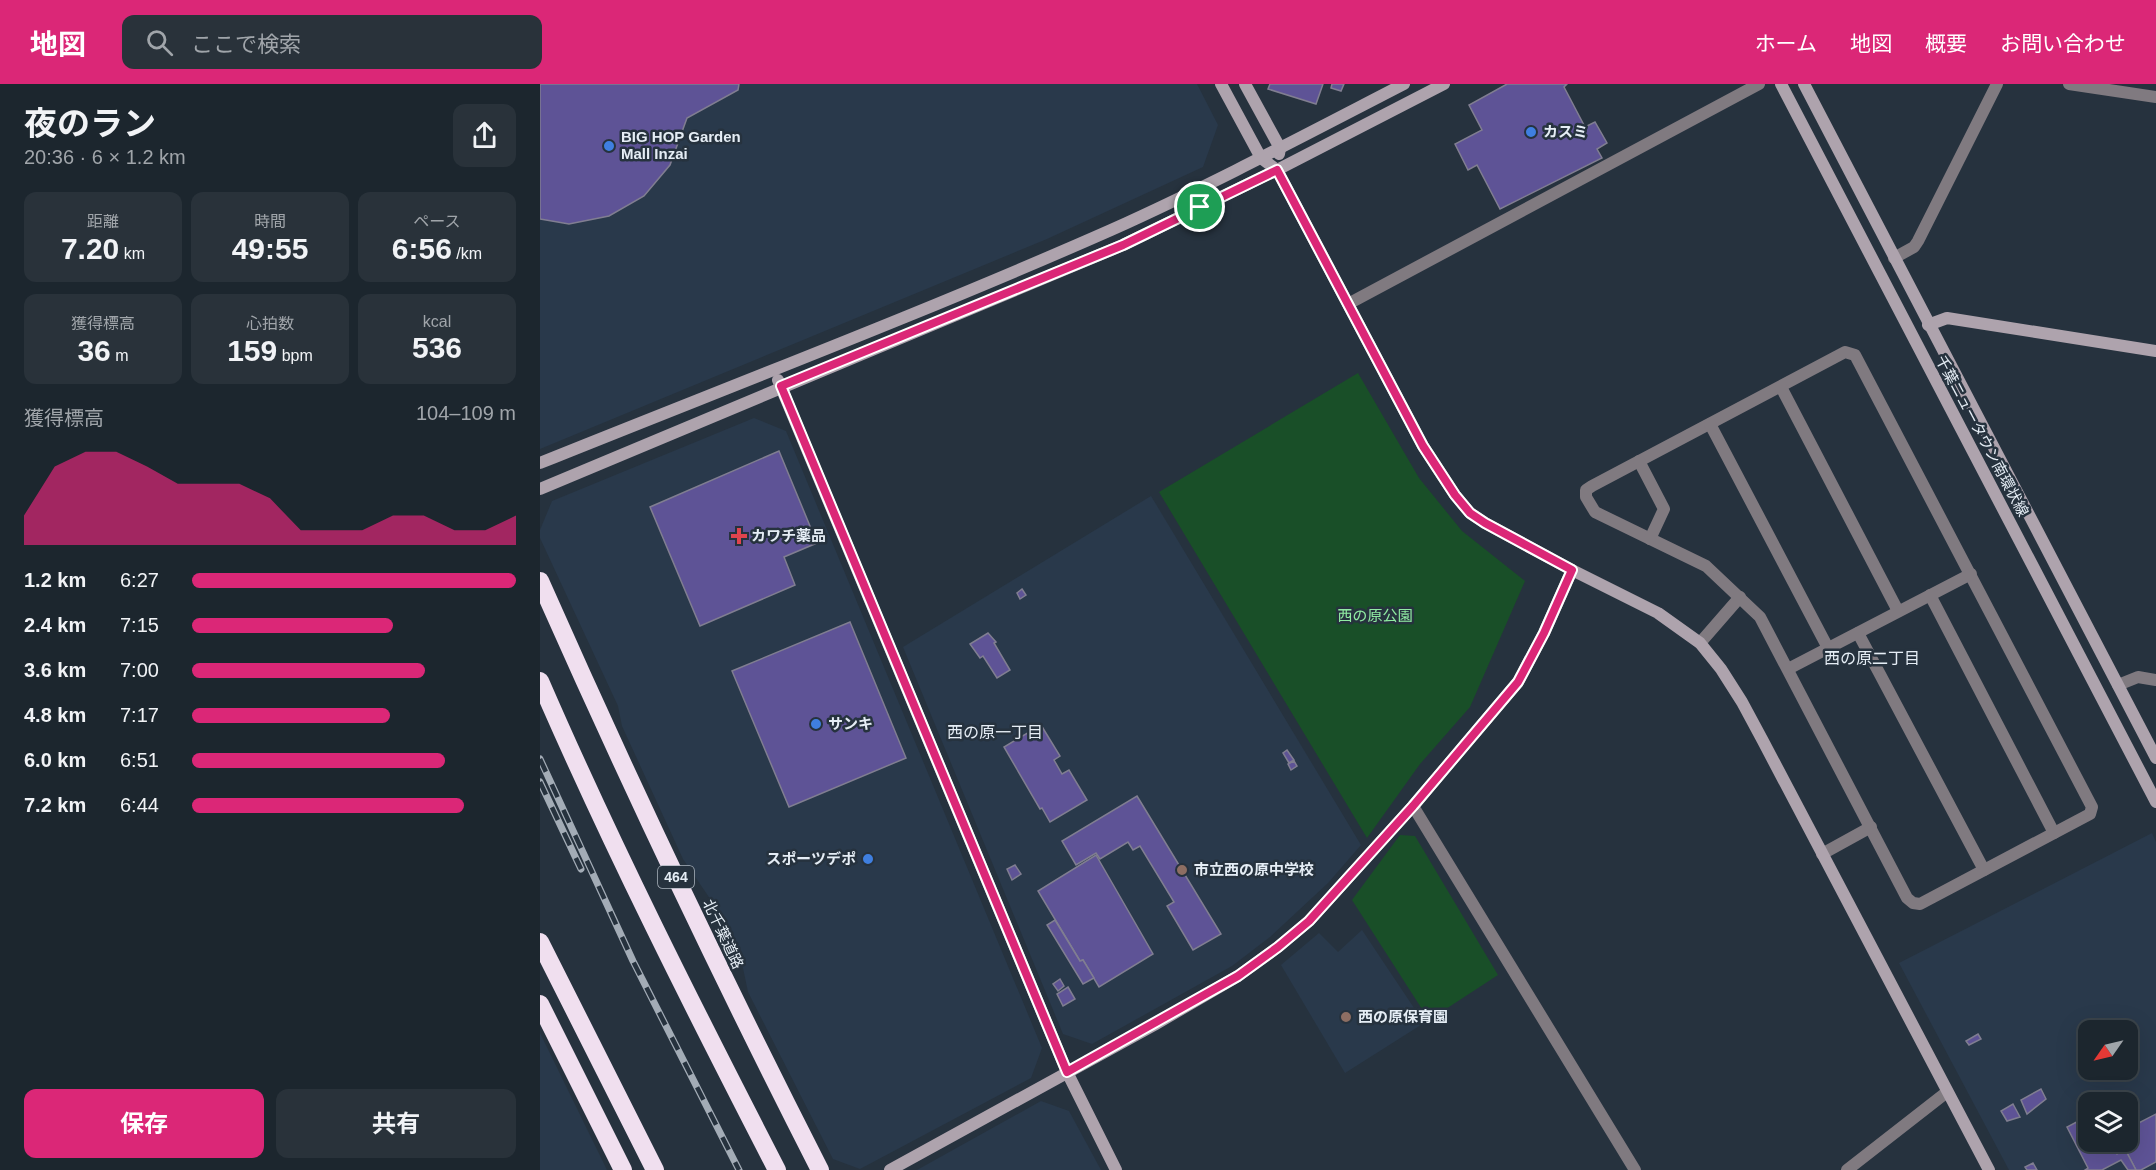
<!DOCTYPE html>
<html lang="ja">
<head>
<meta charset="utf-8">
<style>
	:root { --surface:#1c262e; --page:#29323a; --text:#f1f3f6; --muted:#a0a5aa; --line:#3a434a; --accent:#db2777 }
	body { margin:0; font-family:Helvetica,"Noto Sans JP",sans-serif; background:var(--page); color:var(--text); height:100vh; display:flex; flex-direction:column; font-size:22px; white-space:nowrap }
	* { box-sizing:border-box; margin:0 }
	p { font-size:20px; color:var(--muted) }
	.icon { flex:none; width:33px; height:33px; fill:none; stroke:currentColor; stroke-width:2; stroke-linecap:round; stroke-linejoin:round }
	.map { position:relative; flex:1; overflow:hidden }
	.panel { display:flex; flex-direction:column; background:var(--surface); width:540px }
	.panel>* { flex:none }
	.needle { width:39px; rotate:236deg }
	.buttons { position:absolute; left:1538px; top:936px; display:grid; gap:12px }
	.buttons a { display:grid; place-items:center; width:60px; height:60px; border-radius:12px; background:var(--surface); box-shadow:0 6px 24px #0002,0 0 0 2px var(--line); font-size:30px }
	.pin { position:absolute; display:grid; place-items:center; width:51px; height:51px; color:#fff; margin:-26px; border:3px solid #fff; border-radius:50%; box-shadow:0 2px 6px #0007 }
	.round { display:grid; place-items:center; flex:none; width:63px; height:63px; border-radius:12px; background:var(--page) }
	.summary { display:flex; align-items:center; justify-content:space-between; height:102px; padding:0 24px }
	h1 { font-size:33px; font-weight:700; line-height:45px }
	.figures { display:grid; grid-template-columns:repeat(3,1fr); gap:9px; height:102px; padding:6px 24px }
	.figures div { display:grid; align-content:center; border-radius:12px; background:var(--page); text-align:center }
	.figures b { font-size:30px; font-weight:700 }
	.figures small { font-size:16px; font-weight:400 }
	.figures p { font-size:16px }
	.chart { height:168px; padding:12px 24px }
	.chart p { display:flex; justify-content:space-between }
	.chart svg { width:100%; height:108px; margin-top:6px; fill:var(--accent); opacity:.7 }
	.cta { display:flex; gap:12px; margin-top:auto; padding:12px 24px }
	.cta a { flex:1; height:69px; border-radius:12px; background:var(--accent); color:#fff; font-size:24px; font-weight:700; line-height:69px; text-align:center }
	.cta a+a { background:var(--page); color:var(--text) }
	ul { padding:0 24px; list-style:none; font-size:20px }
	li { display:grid; grid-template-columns:96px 72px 1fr; align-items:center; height:45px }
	li i { height:15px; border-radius:8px; background:var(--accent) }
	header { display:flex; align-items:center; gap:36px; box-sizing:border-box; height:84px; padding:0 30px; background:var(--accent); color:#fff }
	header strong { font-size:28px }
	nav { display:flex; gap:33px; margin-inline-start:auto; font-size:21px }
	.search { width:420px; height:54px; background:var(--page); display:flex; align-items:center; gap:15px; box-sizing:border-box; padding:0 21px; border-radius:12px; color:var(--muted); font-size:22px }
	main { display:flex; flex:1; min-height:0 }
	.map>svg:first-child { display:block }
	.built { fill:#29394b; fill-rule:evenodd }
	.green { fill:#194f28 }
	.building { fill:#5e5396; stroke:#807e91; stroke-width:1.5 }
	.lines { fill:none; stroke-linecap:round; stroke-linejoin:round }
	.street { stroke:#807a80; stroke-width:12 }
	.secondary { stroke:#aea3ad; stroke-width:12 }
	.highway { stroke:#f0dfef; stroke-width:18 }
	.rail-casing { stroke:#a3acb6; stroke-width:7 }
	.rail { stroke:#26323e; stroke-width:4.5; stroke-dasharray:14; stroke-linecap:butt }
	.route-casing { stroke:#fff; stroke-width:12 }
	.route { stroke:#db2777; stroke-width:8 }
	.shop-dot { fill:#3f7fe0; stroke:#26323e; stroke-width:2 }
	.health-dot { fill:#e0444e; stroke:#26323e; stroke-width:2 }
	.education-dot { fill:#8d6e63; stroke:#26323e; stroke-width:2 }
	.labels { text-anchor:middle; stroke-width:5; stroke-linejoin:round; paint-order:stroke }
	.shield { fill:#26323e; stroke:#acb5be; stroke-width:1.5 }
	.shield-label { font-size:14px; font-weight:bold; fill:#e5edf5 }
	.poi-label { font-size:15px; font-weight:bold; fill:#e5edf5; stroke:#26323e; text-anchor:start }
	.street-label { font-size:15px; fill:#e5edf5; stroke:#26323e }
	.park-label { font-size:15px; fill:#90eca2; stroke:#26323e }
	.neighbourhood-label { font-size:16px; fill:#e5edf5; stroke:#26323e }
</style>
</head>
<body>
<header>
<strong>地図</strong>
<div class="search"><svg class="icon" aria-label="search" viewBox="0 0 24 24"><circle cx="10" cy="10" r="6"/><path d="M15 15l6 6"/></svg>ここで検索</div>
<nav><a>ホーム</a><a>地図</a><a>概要</a><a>お問い合わせ</a></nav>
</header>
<main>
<section class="panel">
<div class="summary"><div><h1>夜のラン</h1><p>20:36 · 6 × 1.2 km</p></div><a class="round"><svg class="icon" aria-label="share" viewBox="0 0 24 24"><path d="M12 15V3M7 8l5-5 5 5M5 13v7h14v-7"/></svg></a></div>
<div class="figures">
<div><p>距離</p><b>7.20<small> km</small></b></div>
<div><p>時間</p><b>49:55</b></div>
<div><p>ペース</p><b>6:56<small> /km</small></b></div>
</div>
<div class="figures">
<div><p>獲得標高</p><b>36<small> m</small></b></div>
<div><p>心拍数</p><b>159<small> bpm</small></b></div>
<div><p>kcal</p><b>536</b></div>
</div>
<div class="chart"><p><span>獲得標高</span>104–109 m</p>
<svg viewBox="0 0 160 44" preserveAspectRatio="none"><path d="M0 44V32L10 12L20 6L30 6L40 12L50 19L60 19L70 19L80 25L90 38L100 38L110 38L120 32L130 32L140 38L150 38L160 32V44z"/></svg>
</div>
<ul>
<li><b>1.2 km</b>6:27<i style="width:100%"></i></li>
<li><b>2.4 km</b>7:15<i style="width:62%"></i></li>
<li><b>3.6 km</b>7:00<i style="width:72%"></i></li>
<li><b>4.8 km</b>7:17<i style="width:61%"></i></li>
<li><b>6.0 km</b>6:51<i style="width:78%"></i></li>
<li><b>7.2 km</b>6:44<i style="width:84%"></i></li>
</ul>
<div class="cta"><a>保存</a><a>共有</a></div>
</section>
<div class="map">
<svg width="1616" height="1086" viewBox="0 0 1616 1086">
	<rect width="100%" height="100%" fill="#26323e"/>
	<g class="built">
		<path d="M0,0H657L678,41L663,83L507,155L0,365Z"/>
		<path d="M214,334L246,347L502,964L491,994L320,1085L293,1075L208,908L203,884L175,822L143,775L82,642L78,622L0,454V446L12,417Z"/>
		<path d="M611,412L821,761L788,799L730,853L692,882L552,960L523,950L363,563Z"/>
		<path d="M1612,749L1616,758V1086H1469L1359,879ZM1548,946H1587V986H1548ZM1548,1018H1587V1058H1548Z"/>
		<path d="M822,846L884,939L805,989L741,881L779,849L798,868Z"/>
		<path d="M0,949L67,1086H0Z"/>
		<path d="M501,1017L529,1027L561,1086H377Z"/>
	</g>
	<g class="green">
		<path d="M818,289L879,394L922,447L985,497L930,623L880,680L827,754L619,408Z"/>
		<path d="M860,751L875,752L958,891L889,936L812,816Z"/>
	</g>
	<g class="building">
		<path d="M0,0H199L198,6L147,34L130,81L104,112L69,132L29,140L0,135Z"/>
		<path d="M730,0H783L776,20L728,5Z"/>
		<path d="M792,0H804L801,7L791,4Z"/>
		<path d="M967,0H1027L1024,3L1045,43L1055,38L1067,59L1057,65L1062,74L960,125L937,81L928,86L915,60L942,46L929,21Z"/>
		<path d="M239,367L277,459L244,473L255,501L160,542L110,423Z"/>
		<path d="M482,505L486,511L480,515L477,509Z"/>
		<path d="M310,538L366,674L249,723L192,587Z"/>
		<path d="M448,549L456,558L454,559L470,586L457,594L443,572L440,574L430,560Z"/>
		<path d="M501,641L520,672L514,676L522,690L529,686L547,716L510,738L502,724L500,725L464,663Z"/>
		<path d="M747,666L754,676L749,679L743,669Z"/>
		<path d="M754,677L757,682L751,686L748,680Z"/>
		<path d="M597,712L681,850L653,866L627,822L634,818L600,762L593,766L588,758L560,775L556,769L536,781L522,757Z"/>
		<path d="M556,771L613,870L559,903L543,876L540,877L498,807Z"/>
		<path d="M475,781L481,790L472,796L467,785Z"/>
		<path d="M515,836L540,877L543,876L554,894L543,900L507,841Z"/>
		<path d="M520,895L524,902L518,907L513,900Z"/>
		<path d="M528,903L535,915L523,922L517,910Z"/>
		<path d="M1438,950L1441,955L1429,961L1426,957Z"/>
		<path d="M1501,1005L1506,1015L1487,1030L1481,1016Z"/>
		<path d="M1473,1020L1480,1033L1467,1037L1461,1027Z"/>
		<path d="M1616,1030V1078L1601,1086H1596L1585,1065L1592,1062L1587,1053V1045Z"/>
		<path d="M1548,1032V1058H1586L1574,1064L1577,1070L1585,1065L1596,1086H1588L1581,1076L1562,1086H1545L1548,1084L1527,1043Z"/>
		<path d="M1493,1079L1497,1086H1487L1485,1083Z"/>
	</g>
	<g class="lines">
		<g class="street">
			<path d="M1529,0L1616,13"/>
			<path d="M1354,174L1374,163L1378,157L1457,0"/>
			<path d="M808,220L1219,0"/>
			<path d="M1305,268L1315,271L1552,723L1550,730L1380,820L1373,819L1367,814L1220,533L1166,482L1055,428L1046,413V406L1052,402Z"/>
			<path d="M1241,303L1358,527"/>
			<path d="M1170,340L1288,564"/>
			<path d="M1099,377L1124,425L1110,455"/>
			<path d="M1390,511L1514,749"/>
			<path d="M1318,549L1444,786"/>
			<path d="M1160,559L1200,513"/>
			<path d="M1248,585L1431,490"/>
			<path d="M1578,601L1598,593L1616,596"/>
			<path d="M873,722L1095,1086"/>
			<path d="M1282,770L1331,743"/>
			<path d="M1307,1086L1407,1008"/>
		</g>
		<g class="secondary">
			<path d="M681,0L721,74L737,86L883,362L915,411L930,429L945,439L1032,486L1118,529L1160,559L1181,585L1202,618L1223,657L1449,1086"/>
			<path d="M705,0L740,64L739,70"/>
			<path d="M1241,0L1616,718"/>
			<path d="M1264,0L1616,674"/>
			<path d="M1388,241L1407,234L1616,267"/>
			<path d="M238,296L527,988L576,1086"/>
			<path d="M0,379C191,302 383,229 571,146C671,101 767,50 864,0"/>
			<path d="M0,405L583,161L737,86L904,0"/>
			<path d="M350,1086L614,941L698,892L738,863L769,837L873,722L978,598L1004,549L1032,486"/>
		</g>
		<g class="highway">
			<path d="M0,497C88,696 181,892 280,1086"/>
			<path d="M0,597C72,763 154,925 237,1086"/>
			<path d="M0,858L115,1086"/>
			<path d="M0,920L83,1086"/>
		</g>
		<defs>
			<g id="rail">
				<path d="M0,675L93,877L199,1086"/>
				<path d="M0,698L41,785"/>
			</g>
		</defs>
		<use href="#rail" class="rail-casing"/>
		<use href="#rail" class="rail"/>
	</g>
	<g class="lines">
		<defs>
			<path id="route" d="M737,86L883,362L915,411L930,429L945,439L1032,486L1004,549L978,598L873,722L769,837L738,863L698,892L527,988L241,302L583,161Z"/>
		</defs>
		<use href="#route" class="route-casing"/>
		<use href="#route" class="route"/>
	</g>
	<g class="shop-dot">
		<circle cx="991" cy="48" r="6"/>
		<circle cx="69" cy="62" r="6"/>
		<circle cx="276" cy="640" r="6"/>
		<circle cx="328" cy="775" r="6"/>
	</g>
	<path class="health-dot" d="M196 443h6v6h6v6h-6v6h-6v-6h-6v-6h6z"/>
	<g class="education-dot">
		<circle cx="642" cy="786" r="6"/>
		<circle cx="806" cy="933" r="6"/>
	</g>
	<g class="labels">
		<rect class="shield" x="118" y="782" width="36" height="22" rx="4.5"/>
		<g class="shield-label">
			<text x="136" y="798">464</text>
		</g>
		<g class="poi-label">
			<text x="1003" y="53">カスミ</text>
			<text x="81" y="58">BIG HOP Garden<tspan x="81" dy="17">Mall Inzai</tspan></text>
			<text x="211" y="457">カワチ薬品</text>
			<text x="288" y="645">サンキ</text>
			<text x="316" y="780" text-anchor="end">スポーツデポ</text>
			<text x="654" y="791">市立西の原中学校</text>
			<text x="818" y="938">西の原保育園</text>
		</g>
		<g class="street-label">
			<text transform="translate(1442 352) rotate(62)" y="5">千葉ニュータウン南環状線</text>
			<text transform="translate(183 850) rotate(65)" y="5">北千葉道路</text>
		</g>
		<g class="park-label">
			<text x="835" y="537">西の原公園</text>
		</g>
		<g class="neighbourhood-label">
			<text x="1332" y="580">西の原二丁目</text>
			<text x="455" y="654">西の原一丁目</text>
		</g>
	</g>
</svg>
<div class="buttons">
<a><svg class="needle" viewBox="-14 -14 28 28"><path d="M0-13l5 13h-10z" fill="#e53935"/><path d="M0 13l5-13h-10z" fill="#a0a5aa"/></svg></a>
<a><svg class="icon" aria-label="layers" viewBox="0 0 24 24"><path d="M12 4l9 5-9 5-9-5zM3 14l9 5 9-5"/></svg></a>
</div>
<div class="pin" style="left:660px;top:123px;background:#1e9e55"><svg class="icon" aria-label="arrive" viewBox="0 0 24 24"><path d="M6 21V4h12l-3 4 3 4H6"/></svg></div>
</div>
</main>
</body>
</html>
